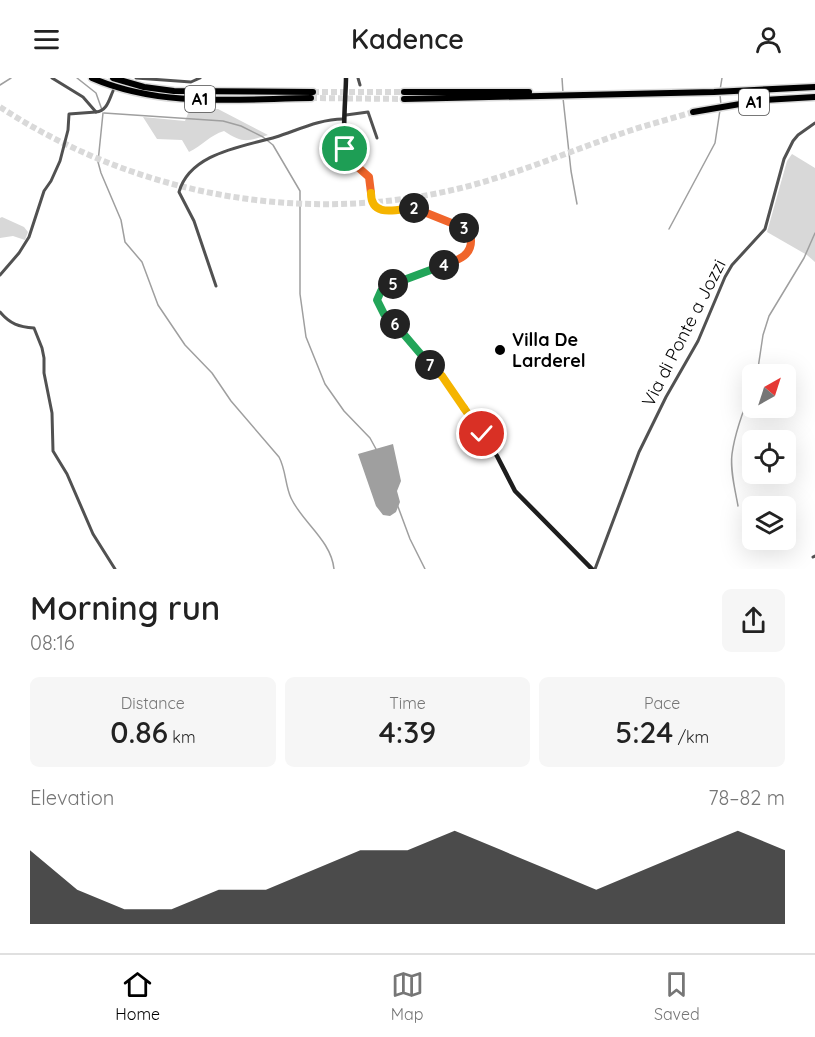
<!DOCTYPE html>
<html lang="en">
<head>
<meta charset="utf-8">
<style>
	:root { --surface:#fff; --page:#f6f6f6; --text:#222; --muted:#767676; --line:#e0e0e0; --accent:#000 }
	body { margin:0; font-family:Quicksand,sans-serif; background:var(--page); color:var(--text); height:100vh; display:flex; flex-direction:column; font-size:22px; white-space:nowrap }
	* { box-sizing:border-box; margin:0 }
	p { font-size:20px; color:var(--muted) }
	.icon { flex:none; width:33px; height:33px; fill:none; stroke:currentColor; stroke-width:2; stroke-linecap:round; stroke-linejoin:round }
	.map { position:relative; height:491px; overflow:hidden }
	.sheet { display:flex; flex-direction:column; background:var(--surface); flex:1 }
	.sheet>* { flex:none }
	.needle { width:39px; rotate:39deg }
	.controls { position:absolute; left:742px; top:286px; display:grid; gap:12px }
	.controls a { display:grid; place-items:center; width:54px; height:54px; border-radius:9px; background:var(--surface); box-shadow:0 6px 24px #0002; font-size:30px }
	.pin { position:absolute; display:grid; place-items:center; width:51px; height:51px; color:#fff; margin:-26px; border:3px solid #fff; border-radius:50%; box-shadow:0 2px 6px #0007 }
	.km { position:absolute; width:30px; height:30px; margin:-15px; border-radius:50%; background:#222; color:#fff; font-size:16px; line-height:30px; text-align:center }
	.round { display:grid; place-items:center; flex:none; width:63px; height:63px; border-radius:9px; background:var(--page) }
	.summary { display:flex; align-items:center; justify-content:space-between; height:102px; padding:0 30px }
	h1 { font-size:33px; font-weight:600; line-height:45px }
	.stats { display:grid; grid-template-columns:repeat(3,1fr); gap:9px; height:102px; padding:6px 30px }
	.stats div { display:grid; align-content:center; border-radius:9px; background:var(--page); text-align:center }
	.stats b { font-size:30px; font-weight:600 }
	.stats small { font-size:16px; font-weight:400 }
	.stats p { font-size:16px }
	.chart { height:168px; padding:12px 30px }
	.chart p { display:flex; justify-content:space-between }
	.chart svg { width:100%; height:108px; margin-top:6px; fill:var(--accent); opacity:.7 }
	header { display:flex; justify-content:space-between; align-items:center; height:78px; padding:0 30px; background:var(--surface); font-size:27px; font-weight:600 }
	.menu { display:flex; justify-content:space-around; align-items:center; height:84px; border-top:2px solid var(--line); background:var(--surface); font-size:16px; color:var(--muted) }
	.menu a { display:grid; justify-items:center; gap:3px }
	.menu .selected { color:var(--accent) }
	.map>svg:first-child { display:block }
	.green { fill:#d8d8d8 }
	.water { fill:#9f9f9f }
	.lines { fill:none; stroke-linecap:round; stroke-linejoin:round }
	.stream { stroke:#9f9f9f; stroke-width:1.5 }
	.highway-tunnel { stroke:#d9d9d9; stroke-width:6; stroke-dasharray:6 3; stroke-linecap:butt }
	.highway-casing { stroke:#dbdbdb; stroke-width:9 }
	.street { stroke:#515151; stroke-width:3 }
	.secondary { stroke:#1e1e1e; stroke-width:4.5 }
	.highway { stroke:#000; stroke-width:6 }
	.split-1-casing { stroke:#fff; stroke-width:12 }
	.split-2-casing { stroke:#fff; stroke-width:12 }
	.split-3-casing { stroke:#fff; stroke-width:12 }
	.split-4-casing { stroke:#fff; stroke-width:12 }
	.split-5-casing { stroke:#fff; stroke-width:12 }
	.split-6-casing { stroke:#fff; stroke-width:12 }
	.split-7-casing { stroke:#fff; stroke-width:12 }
	.split-8-casing { stroke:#fff; stroke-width:12 }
	.split-9-casing { stroke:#fff; stroke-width:12 }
	.split-1 { stroke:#f0652b; stroke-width:8 }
	.split-2 { stroke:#f5b400; stroke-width:8 }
	.split-3 { stroke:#f0652b; stroke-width:8 }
	.split-4 { stroke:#f0652b; stroke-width:8 }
	.split-5 { stroke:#22a559; stroke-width:8 }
	.split-6 { stroke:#22a559; stroke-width:8 }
	.split-7 { stroke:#22a559; stroke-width:8 }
	.split-8 { stroke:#f5b400; stroke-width:8 }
	.split-9 { stroke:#f5b400; stroke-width:8 }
	.poi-dot { fill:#000; stroke:#fff; stroke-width:2 }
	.labels { text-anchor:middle; stroke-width:4.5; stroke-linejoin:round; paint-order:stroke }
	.shield { fill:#fff; stroke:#4c4c4c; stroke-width:1.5 }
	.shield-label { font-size:16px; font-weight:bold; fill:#000 }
	.street-label { font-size:18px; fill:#000; stroke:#fff }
	.poi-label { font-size:18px; font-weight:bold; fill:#000; stroke:#fff; text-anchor:start }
</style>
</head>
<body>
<header><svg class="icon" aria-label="menu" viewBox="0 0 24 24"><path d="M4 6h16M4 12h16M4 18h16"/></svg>Kadence<svg class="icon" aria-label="person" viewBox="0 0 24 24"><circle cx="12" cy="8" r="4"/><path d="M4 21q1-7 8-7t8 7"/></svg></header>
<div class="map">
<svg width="815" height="491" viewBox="0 0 815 491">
	<rect width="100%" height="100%" fill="#fff"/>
	<g class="green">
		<path d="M218,31L268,57C248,63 243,66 224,53C210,57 202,68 189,74L182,62L157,61L143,39L185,43L189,33Z"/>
		<path d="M792,76L815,90V184L807,177L767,154L787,83Z"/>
		<path d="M2,139L24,149L28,154L25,162L13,158L0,160V140Z"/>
	</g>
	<path class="water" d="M393,366L401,403L397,413L400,424L396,434L390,438L383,437L376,428L358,376Z"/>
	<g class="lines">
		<g class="stream">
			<path d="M77,0L96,15L102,32"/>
			<path d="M562,0L563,15"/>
			<path d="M0,7L11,0"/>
			<path d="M720,12L722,0"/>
			<path d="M720,17L721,27"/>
			<path d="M563,20L571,93L577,126"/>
			<path d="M103,35L98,84L101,95L121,142L125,164L142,184L158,227L185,267L212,295L231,323L279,379C286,392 285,407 291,420C302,444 331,462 334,491"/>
			<path d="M104,35L223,43L241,48L263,59L273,67L300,113V216L306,259L325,306L344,333L370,360L376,371"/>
			<path d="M669,151L715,65L720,32"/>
			<path d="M757,297L763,257L769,238L804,180L815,155"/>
			<path d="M397,426L410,461L425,491"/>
			<path d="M738,428C735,411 730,393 732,376C735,354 744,330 753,309"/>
		</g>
		<g class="highway-tunnel">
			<path d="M313,14H404"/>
			<path d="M311,20L404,21"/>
			<path d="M0,29C136,118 307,149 465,109C519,95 571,73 623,55C646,47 670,41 693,34"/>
		</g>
		<defs>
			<g id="highway">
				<path d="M92,0C161,30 238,21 311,20"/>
				<path d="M113,0L144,9L174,13L313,14"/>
				<path d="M404,14H529"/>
				<path d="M404,21L714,14L815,9"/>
				<path d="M693,34L764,22L815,19"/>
			</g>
		</defs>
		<use href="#highway" class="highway-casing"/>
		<g class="street">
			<path d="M52,0L83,19L96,34C107,33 109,22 113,13"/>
			<path d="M136,0L191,4L200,0"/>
			<path d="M358,0L360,7"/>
			<path d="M346,37L368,34L377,60"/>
			<path d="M0,197L19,175L29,159L44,113L51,103L60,83L68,52L69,36L96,34"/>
			<path d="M216,208L194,143L179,114C190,75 242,69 276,59C298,52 320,41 343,41"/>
			<path d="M0,234C10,246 19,249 34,250L42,270L44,280V295L52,335L53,373L67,396L93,456L115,491"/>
			<path d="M813,479L815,478"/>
			<path d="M595,491L639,374L666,319L698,263L725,199L732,187L765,151L784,81L793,63L798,57L815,45"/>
		</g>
		<path class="secondary" d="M346,0C346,17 341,65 347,77C352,88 364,90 369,100C375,111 366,125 381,132C390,137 402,131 412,130C427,130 466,147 471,161L469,172L460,181L382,211L377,220L380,229L387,239L401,251L424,280L442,298L497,378L515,413L592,491"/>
		<use href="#highway" class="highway"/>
	</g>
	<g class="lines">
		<defs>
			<path id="split-1" d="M345,71L351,83L369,99L371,115"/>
			<path id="split-2" d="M371,115C371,141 398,131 414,130"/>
			<path id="split-3" d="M414,130L464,150"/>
			<path id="split-4" d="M444,187C458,182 472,178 471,161L464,150"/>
			<path id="split-5" d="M393,206L444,187"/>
			<path id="split-6" d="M393,206L381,213L377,222L384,236L395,246"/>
			<path id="split-7" d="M395,246L430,287"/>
			<path id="split-8" d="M430,287L442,298L464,330"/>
			<path id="split-9" d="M464,330L482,356"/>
		</defs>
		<use href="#split-1" class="split-1-casing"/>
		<use href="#split-2" class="split-2-casing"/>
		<use href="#split-3" class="split-3-casing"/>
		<use href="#split-4" class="split-4-casing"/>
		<use href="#split-5" class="split-5-casing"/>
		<use href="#split-6" class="split-6-casing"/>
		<use href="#split-7" class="split-7-casing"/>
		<use href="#split-8" class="split-8-casing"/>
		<use href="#split-9" class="split-9-casing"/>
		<use href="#split-1" class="split-1"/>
		<use href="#split-2" class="split-2"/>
		<use href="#split-3" class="split-3"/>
		<use href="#split-4" class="split-4"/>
		<use href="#split-5" class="split-5"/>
		<use href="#split-6" class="split-6"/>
		<use href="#split-7" class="split-7"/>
		<use href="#split-8" class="split-8"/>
		<use href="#split-9" class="split-9"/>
	</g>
	<circle class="poi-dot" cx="500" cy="272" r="6"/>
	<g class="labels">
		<g class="shield">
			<rect x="185" y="8" width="30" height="26" rx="4.5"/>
			<rect x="739" y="11" width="30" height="26" rx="4.5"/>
		</g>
		<g class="shield-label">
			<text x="200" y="27">A1</text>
			<text x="754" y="30">A1</text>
		</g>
		<g class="street-label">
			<text transform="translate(684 255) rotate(-63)" y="6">Via di Ponte a Jozzi</text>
		</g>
		<g class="poi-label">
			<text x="512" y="268">Villa De<tspan x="512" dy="21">Larderel</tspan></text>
		</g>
	</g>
</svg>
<div class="controls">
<a><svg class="needle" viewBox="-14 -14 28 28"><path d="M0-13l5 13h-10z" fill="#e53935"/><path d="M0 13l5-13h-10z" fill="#767676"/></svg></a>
<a><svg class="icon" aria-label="locate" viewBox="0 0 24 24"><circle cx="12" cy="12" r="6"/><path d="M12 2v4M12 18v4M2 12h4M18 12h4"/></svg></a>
<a><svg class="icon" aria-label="layers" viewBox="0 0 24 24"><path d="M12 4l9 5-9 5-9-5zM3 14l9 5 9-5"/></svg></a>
</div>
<div class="pin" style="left:345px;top:71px;background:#1e9e55"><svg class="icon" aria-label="arrive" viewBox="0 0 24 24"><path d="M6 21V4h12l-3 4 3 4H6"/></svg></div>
<div class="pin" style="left:482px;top:356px;background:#d93025"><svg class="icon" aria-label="check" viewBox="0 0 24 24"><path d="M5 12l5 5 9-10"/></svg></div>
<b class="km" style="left:414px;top:130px">2</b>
<b class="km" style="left:464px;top:150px">3</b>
<b class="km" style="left:444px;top:187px">4</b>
<b class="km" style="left:393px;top:206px">5</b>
<b class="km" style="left:395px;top:246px">6</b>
<b class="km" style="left:430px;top:287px">7</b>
</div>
<section class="sheet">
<div class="summary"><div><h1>Morning run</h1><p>08:16</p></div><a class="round"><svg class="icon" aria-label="share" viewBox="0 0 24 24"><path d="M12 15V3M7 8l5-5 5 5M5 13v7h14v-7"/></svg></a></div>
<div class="stats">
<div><p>Distance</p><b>0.86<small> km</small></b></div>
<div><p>Time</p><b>4:39</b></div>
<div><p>Pace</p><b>5:24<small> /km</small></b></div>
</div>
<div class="chart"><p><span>Elevation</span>78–82 m</p>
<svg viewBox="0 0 160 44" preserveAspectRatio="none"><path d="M0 44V14L10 30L20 38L30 38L40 30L50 30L60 22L70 14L80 14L90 6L100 14L110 22L120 30L130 22L140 14L150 6L160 14V44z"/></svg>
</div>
</section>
<nav class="menu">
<a class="selected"><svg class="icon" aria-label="home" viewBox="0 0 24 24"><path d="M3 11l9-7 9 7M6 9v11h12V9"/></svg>Home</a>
<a><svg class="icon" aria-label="map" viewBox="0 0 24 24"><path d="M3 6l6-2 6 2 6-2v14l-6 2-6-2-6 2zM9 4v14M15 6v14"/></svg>Map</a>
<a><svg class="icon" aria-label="saved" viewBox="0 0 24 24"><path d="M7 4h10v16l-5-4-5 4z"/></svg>Saved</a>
</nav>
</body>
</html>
